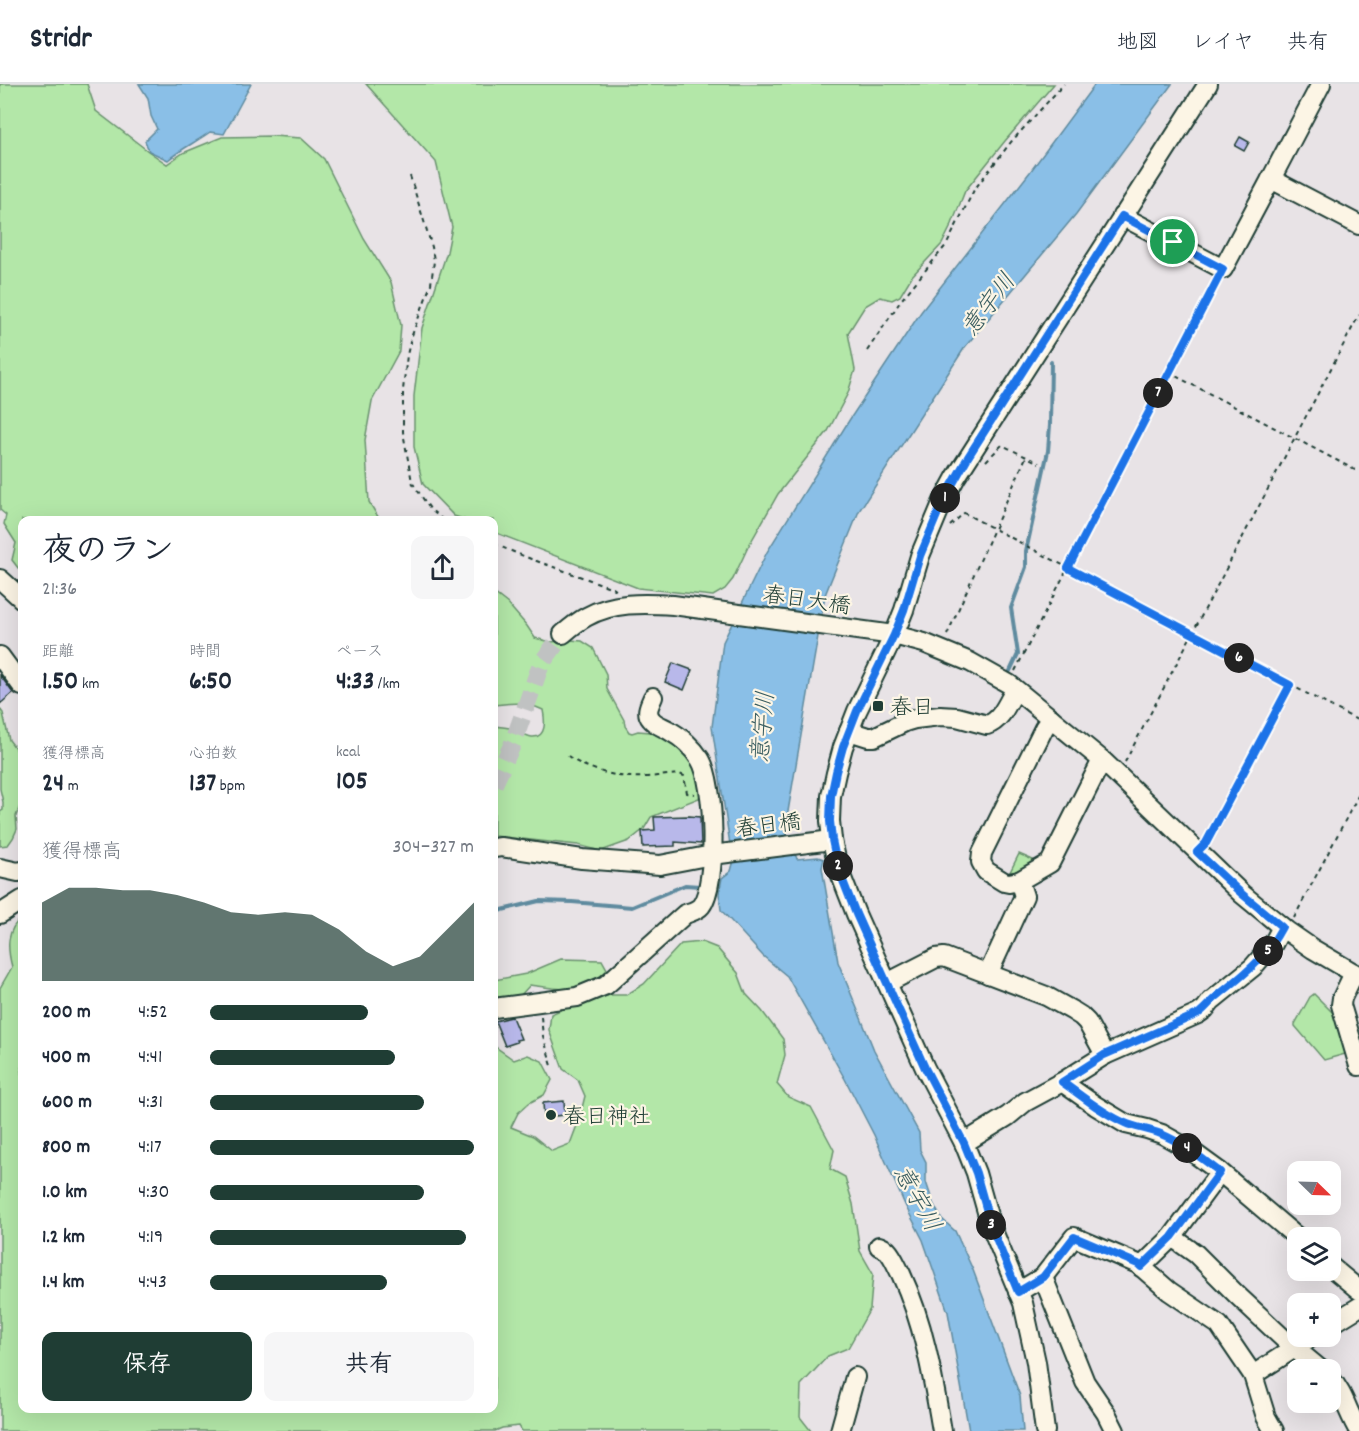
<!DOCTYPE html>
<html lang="ja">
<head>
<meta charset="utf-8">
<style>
	:root { --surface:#fff; --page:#f6f6f7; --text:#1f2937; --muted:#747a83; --line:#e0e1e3; --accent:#1f3d34 }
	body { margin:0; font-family:Dekko,"Klee One",sans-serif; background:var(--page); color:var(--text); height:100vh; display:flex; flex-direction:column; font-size:22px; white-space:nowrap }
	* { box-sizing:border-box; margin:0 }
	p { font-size:20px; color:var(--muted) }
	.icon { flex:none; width:33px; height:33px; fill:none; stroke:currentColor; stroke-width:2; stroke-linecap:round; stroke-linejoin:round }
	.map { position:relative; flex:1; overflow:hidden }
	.details { position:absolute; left:18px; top:432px; width:480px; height:897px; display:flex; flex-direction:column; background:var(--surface); border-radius:12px; box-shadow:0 6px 24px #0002 }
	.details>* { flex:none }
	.needle { width:39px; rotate:113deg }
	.tools { position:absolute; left:1287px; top:1077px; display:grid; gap:12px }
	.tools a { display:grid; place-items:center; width:54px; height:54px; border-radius:12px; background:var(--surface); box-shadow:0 6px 24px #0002; font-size:30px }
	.pin { position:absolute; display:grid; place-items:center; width:51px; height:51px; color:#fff; margin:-26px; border:3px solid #fff; border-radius:50%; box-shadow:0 2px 6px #0007 }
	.km { position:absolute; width:30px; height:30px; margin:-15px; border-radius:50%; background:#222; color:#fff; font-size:16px; line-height:30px; text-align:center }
	.round { display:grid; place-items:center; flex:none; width:63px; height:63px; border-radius:12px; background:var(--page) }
	.summary { display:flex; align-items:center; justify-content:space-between; height:102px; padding:0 24px }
	h1 { font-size:33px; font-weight:700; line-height:45px }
	.metrics { display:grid; grid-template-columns:repeat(3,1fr); gap:9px; height:102px; padding:6px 24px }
	.metrics div { display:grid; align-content:center }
	.metrics b { font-size:26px; font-weight:700 }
	.metrics small { font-size:16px; font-weight:400 }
	.metrics p { font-size:16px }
	.chart { height:168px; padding:12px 24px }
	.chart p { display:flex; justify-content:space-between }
	.chart svg { width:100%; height:108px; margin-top:6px; fill:var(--accent); opacity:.7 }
	.primary-button { display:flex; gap:12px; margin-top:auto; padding:12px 24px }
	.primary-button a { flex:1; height:69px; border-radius:12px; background:var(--accent); color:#fff; font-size:24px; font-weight:700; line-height:69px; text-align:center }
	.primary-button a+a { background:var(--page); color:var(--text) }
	ul { padding:0 24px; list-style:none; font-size:20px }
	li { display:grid; grid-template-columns:96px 72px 1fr; align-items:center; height:45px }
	li i { height:15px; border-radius:8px; background:var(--accent) }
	header { display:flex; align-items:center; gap:36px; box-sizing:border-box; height:84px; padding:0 30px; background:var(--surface); border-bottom:2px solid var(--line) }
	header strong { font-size:28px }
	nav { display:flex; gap:33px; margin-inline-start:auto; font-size:21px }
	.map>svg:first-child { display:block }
	.green { fill:#b3e7a8; stroke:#69926e; stroke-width:1.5 }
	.water { fill:#8abfe7; stroke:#5f8b9f; stroke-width:1.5 }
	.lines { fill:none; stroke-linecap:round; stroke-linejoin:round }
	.stream { stroke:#5f8b9f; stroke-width:4 }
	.building { fill:#b8b8ea; stroke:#1f3d34; stroke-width:1.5 }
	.minor-tunnel { stroke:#c0c2c2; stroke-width:18; stroke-dasharray:18 9; stroke-linecap:butt }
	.minor-casing { stroke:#1f3d34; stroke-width:22 }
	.path { stroke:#1f3d34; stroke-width:2; stroke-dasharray:4.5 4.5; stroke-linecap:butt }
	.minor { stroke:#fcf5e5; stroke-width:18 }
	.route-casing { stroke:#fff; stroke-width:12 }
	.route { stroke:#1a73e8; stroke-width:8 }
	.poi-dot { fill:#1f3d34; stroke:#fcf5e5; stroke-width:2 }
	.labels { text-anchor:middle; stroke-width:4.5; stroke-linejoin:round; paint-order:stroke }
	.street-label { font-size:22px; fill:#1f3d34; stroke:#fcf5e5 }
	.poi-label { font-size:22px; fill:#1f3d34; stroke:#fcf5e5; text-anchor:start }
	.water-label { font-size:24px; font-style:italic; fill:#3a5e61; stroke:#fcf5e5 }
</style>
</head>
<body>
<header>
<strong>Stridr</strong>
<nav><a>地図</a><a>レイヤ</a><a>共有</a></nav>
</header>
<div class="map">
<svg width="1359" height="1347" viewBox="0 0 1359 1347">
	<rect width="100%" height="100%" fill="#e8e3e6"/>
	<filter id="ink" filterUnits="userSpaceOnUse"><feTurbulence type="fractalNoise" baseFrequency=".0167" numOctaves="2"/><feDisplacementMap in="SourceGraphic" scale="12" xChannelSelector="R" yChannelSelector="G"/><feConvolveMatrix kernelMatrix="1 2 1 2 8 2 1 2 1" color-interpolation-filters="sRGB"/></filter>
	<g filter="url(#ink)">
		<g class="green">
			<path d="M0,0H87L96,27L148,67L167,80L183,69L222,53L273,52L301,54L324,75L364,155L391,198L401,241L399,267L372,317L365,356L369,418L380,436H22V489L12,476L16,459L4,440L6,431L0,426Z"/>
			<path d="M366,0H1054L1005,57L965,107L952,140L942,160L912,192L900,212L892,216L880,213L865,222L848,249L855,286L848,309L828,347L778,410L748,463L733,495L725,505L713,512L638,504L494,448V436H466L454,432L423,400L414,363V312L422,244L447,168L452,143L436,78Z"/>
			<path d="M494,509L508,520L527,542L535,554L551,558L570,556L582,557L593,564L606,590L607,605L624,636L625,642L629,648L632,649L638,647L663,649L688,665L705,695L699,714L651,733L644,745L629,757L601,767L578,761L494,752V642C500,643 507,643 513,645C519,647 525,652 532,653C547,654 545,636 543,626C524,617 514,619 494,621Z"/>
			<path d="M0,625L3,629L9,656L22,673V697L20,702L22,717L16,732L17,745L13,754L8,761L0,762V728L3,726V718L0,705Z"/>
			<path d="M1019,770L1040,779L1007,794Z"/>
			<path d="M22,833V1324H494V962L514,976L528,971L542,977L552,996L544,1011L529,1019L518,1029L511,1043L533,1052L552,1067L570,1060L579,1036L585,1012L578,996L563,985L549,946L551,930L570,922L610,911H626L644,900L681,860L702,858L717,864L738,889L746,910L762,927L783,955L785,971L777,1000L788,1013L811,1023L834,1066L830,1085L845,1093L853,1120L860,1167L873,1190L870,1225L848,1264L828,1272L801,1301L800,1333L811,1347H522L519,1342L502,1344L495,1347H0V904L12,883C7,864 6,846 22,833Z"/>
			<path d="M561,875L602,876L608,887C588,912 558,905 530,901L518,914L494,918V896L526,890Z"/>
			<path d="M1314,910L1338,934L1348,966L1345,970L1324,976L1295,942V940L1310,913Z"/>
		</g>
		<g class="water">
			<path d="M139,0H251L224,50L210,48C196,58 181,65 168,76L149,67L145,57L157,45L151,32L148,14Z"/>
			<path d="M1095,0H1172L1076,130L965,263L859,427L825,511L785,745L797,775L818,773L824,775L822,784L838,878L874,966L919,1049L920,1066L926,1078V1098L933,1119L941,1134L955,1147L973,1186L1020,1312L1023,1347H969L948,1228L923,1156L905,1121L874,1051L845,995L787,892L763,872L721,826L719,809L722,794L731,787L733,780L712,643L723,558L767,468L850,335L921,228L1030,88Z"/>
		</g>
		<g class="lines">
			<g class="stream">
				<path d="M1010,587L1018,570L1011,524L1026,483V467L1048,367L1050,341L1051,278"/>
				<path d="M494,828L539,817L572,818L632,823L685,801L700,802"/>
			</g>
		</g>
		<g class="building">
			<path d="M1240,53L1249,58L1244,67L1235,62Z"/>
			<path d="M673,579L692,586L684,606L665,598Z"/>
			<path d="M0,591L13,609L0,620Z"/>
			<path d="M689,732L700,733L701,760L675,758V762L643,763L642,747L655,746L654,733Z"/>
			<path d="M512,933L521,955L516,956L517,958L505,962L495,937Z"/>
			<path d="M564,1017L565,1031L544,1033L543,1019Z"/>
		</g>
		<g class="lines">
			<path class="minor-tunnel" d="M494,700L513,659L541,580L563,550"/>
			<defs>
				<g id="minor">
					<path d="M1271,95L1321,0"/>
					<path d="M1122,132L1223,185L1271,95L1359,141"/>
					<path d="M0,495L22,515"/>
					<path d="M563,550C570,544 577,538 586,533C612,518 643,519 673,521L894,551L924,559L970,578L1009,600L1102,676L1242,810L1287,847L1313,865L1359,892"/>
					<path d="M0,572L22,602"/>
					<path d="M1051,634L1044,644L982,769L981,778L986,787L1004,798L1009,799L1019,797L1050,779L1102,676"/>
					<path d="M849,647L868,653H874L905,638L915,635L940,632L957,633L987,641C1001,637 1008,618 1015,606"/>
					<path d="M494,764L501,763L582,775L660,781L712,771L832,756"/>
					<path d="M0,784L18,788L22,787"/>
					<path d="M0,830L22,816"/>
					<path d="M1354,889L1342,914L1341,921L1359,982"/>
					<path d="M988,890L1024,812L1019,797"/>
					<path d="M887,899L936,874L944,873L1046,912L1073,927L1081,932L1087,938L1105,971"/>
					<path d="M494,924L577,913L606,901L685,830C690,828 697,827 701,822C718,800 715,698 700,675C693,664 681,653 670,647C664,643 655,641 651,635C645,628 650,620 653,613"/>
					<path d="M1062,998L1096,1022L1126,1040L1147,1045L1162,1050L1187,1064L1220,1088L1298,1154"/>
					<path d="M964,1059L1008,1032L1025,1018L1062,998L1105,971L1198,930L1205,925L1211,917L1253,883L1273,860L1282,843"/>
					<path d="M1172,1153L1196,1170L1237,1211L1286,1257L1321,1286"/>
					<path d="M879,1162C880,1162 887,1166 887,1166C893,1172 897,1183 901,1190C924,1239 933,1294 942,1347"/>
					<path d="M1330,1182L1359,1206"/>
					<path d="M1141,1183L1172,1153L1220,1088"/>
					<path d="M1043,1193L1085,1298L1106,1329L1115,1347"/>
					<path d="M1018,1208L1043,1193L1074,1153L1138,1180L1169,1207L1219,1241L1253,1291L1266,1333L1274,1347"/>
					<path d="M1330,1241L1359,1223"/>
					<path d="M1253,1291L1313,1252"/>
					<path d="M1330,1294C1344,1309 1348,1330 1359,1347"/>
					<path d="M840,1347L855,1293"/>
					<path d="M1045,1347L1036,1278L1023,1219L991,1142L976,1089L964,1059L925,984L856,830L838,784L832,756L830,737L831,712L836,689L843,663L857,627L894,551L904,526L920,472L943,417L956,393L1208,0"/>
				</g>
			</defs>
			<use href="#minor" class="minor-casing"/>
			<g class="path">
				<path d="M410,92L432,163L434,177L431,200L411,254L407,271L403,306V348L412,398L430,425L443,436"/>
				<path d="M867,267L902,215L947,160L974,106L1011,58L1064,0"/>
				<path d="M1168,288L1359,388"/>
				<path d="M986,377L1002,361L1039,379"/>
				<path d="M950,442L964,429L1359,637"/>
				<path d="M494,460L531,475L613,504L617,507"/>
				<path d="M947,551L1026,373"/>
				<path d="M1015,587L1168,288L1216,198"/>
				<path d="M568,672C581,683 614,693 631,693C647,694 664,691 680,690L684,692L687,709L695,710"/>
				<path d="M1125,678L1359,231"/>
				<path d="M1208,755L1290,601"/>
				<path d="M1294,834L1359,710"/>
				<path d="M541,933L543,952L553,985"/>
			</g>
			<use href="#minor" class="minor"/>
		</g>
	</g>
	<g class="lines" filter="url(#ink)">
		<defs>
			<path id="route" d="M1122,132L1223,185L1068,484L1290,601L1206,759L1197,768L1242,810L1282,843C1264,877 1244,890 1215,914C1209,919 1205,925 1198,930L1104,971L1062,998C1082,1012 1102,1029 1125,1039C1136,1044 1149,1045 1161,1050C1183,1059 1201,1074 1220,1088L1172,1153L1141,1183L1138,1180L1074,1153L1043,1193L1018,1208L991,1142L976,1089L964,1059L925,984L856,830L838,784L832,756L830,737L831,712L836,688L843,663L857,627L894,551L904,526L920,472L943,417L968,373Z"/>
		</defs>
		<use href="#route" class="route-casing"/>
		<use href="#route" class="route"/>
	</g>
	<g class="poi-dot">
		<rect x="872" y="616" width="12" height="12" rx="3"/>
		<circle cx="551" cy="1031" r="6"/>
	</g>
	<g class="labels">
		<g class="street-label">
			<text transform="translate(807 515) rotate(8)" y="8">春日大橋</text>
			<text transform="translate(768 740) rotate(-7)" y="8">春日橋</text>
		</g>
		<g class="poi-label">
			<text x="890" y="630">春日</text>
			<text x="563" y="1039">春日神社</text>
		</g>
		<g class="water-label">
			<text transform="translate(988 220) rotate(-53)" y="8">意宇川</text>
			<text transform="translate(762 643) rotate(-85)" y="8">意宇川</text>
			<text transform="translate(918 1114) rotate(61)" y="8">意宇川</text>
		</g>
	</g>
</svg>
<div class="tools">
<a><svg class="needle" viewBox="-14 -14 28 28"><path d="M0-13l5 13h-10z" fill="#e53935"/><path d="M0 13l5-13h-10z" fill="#747a83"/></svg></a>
<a><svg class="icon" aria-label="layers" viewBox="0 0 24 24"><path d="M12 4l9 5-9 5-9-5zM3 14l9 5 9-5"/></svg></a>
<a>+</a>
<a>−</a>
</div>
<div class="pin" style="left:1173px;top:158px;background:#1e9e55"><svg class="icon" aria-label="arrive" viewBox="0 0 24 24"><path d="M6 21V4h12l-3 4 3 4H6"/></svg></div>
<b class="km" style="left:945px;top:414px">1</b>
<b class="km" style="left:838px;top:782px">2</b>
<b class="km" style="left:991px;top:1141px">3</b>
<b class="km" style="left:1187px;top:1064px">4</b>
<b class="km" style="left:1268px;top:867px">5</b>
<b class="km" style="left:1239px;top:574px">6</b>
<b class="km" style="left:1158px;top:309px">7</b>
<section class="details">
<div class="summary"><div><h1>夜のラン</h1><p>21:36</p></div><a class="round"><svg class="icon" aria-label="share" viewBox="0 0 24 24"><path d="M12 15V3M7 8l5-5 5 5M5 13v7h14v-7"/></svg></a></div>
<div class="metrics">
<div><p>距離</p><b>1.50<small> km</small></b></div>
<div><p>時間</p><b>6:50</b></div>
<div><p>ペース</p><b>4:33<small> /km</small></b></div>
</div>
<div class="metrics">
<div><p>獲得標高</p><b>24<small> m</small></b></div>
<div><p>心拍数</p><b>137<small> bpm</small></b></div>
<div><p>kcal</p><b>105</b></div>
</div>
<div class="chart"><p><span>獲得標高</span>304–327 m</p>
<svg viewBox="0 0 160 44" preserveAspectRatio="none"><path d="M0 44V12L10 6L20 6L30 7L40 7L50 9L60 12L70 16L80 17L90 16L100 17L110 23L120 32L130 38L140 34L150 23L160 12V44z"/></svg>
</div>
<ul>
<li><b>200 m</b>4:52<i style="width:60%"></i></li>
<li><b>400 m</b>4:41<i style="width:70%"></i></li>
<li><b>600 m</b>4:31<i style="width:81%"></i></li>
<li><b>800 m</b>4:17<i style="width:100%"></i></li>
<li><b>1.0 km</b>4:30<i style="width:81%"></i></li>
<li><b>1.2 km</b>4:19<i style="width:97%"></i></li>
<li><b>1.4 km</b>4:43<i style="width:67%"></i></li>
</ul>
<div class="primary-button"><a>保存</a><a>共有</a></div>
</section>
</div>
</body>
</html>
